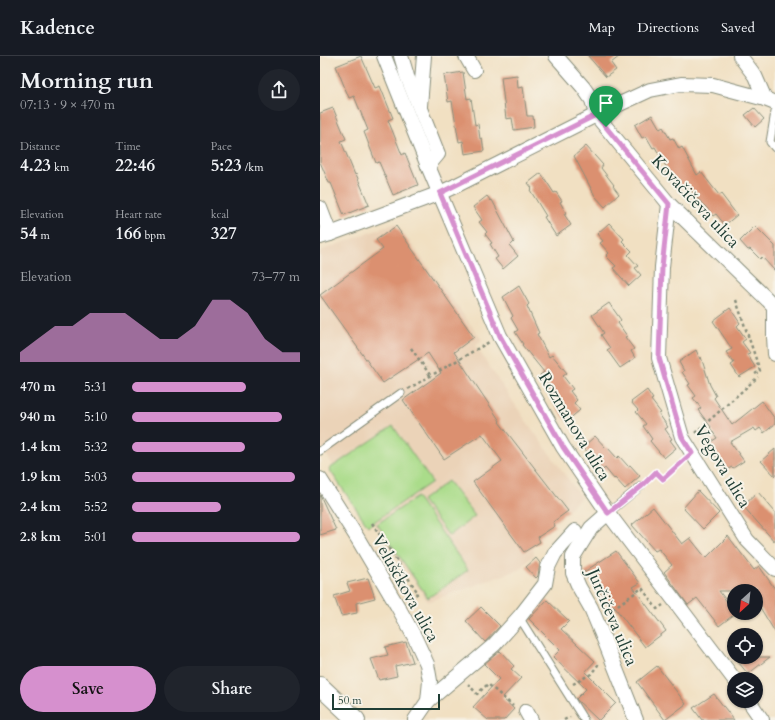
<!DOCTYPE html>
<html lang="en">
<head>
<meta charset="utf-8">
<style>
	:root { --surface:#171b24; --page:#20242c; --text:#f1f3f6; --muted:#9ea1a6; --line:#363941; --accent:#d690ce }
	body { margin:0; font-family:Cardo,serif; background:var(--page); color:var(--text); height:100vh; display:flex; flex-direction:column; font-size:15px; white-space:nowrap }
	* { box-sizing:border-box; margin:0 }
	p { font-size:13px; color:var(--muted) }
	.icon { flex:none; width:22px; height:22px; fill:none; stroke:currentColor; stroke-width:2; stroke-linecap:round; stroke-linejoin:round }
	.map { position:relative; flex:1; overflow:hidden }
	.side { display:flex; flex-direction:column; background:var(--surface); width:320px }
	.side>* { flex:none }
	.needle { width:26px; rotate:207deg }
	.tools { position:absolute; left:407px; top:528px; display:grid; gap:8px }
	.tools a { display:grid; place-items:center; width:36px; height:36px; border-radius:50%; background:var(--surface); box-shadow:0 1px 3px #0004; font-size:20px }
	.scale { position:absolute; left:12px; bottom:10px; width:108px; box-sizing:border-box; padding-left:4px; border:2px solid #1f3d34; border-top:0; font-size:11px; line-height:14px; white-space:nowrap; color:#1f3d34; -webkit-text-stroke:3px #f7f3e8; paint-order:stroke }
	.pin { position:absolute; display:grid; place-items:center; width:34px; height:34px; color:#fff; margin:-41px -17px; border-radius:50% 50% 50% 0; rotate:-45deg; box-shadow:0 0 4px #0007 }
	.pin .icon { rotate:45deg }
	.round { display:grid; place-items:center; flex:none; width:42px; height:42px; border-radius:21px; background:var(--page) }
	.summary { display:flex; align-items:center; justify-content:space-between; height:68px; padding:0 20px }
	h1 { font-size:22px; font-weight:600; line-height:30px }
	.metrics { display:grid; grid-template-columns:repeat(3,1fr); gap:6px; height:68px; padding:4px 20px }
	.metrics div { display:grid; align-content:center }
	.metrics b { font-size:17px; font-weight:600 }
	.metrics small { font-size:11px; font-weight:400 }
	.metrics p { font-size:11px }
	.chart { height:112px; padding:8px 20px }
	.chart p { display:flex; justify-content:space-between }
	.chart svg { width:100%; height:72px; margin-top:4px; fill:var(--accent); opacity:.7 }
	.primary-button { display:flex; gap:8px; margin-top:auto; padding:8px 20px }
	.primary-button a { flex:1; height:46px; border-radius:24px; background:var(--accent); color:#111; font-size:16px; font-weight:600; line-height:46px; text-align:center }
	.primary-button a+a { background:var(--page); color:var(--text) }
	ul { padding:0 20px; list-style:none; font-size:13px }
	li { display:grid; grid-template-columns:64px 48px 1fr; align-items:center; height:30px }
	li i { height:10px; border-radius:5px; background:var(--accent) }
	header { display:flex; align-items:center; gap:24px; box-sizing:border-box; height:56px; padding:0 20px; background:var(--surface); border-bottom:1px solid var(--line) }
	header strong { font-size:19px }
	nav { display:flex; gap:22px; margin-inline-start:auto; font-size:14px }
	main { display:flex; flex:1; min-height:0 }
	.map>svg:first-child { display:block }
	.built { fill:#ebd3b8 }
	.green { fill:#aadc8a; stroke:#648c5f }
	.building { fill:#db9070 }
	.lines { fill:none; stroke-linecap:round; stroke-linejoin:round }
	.service-casing { stroke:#888e7b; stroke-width:9 }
	.minor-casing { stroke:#888e7b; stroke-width:16 }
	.tertiary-casing { stroke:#888e7b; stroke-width:20 }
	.path { stroke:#888e7b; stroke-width:2.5; stroke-dasharray:3 3; stroke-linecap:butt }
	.service { stroke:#fff; stroke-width:7 }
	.minor { stroke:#fff; stroke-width:14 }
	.tertiary { stroke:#fff; stroke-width:18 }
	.route-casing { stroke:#fff; stroke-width:8 }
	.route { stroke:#d690ce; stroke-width:5 }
	.labels { text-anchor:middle; stroke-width:4; stroke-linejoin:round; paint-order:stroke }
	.street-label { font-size:17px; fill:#1f3d34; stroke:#f7f3e8 }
</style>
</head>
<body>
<header>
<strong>Kadence</strong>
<nav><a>Map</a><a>Directions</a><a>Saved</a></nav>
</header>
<main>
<section class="side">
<div class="summary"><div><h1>Morning run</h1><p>07:13 · 9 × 470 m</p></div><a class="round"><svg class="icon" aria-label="share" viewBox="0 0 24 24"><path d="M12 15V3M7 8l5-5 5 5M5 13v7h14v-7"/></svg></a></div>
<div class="metrics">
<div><p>Distance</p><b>4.23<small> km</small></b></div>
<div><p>Time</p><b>22:46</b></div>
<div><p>Pace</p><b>5:23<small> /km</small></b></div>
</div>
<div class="metrics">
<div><p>Elevation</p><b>54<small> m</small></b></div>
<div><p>Heart rate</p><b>166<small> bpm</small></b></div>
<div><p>kcal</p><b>327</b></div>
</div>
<div class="chart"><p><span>Elevation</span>73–77 m</p>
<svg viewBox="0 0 160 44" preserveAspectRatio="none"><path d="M0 44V38L10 30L20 22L30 22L40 14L50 14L60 14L70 22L80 30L90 30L100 22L110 6L120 6L130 14L140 30L150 38L160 38V44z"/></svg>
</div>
<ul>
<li><b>470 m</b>5:31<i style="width:68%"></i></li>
<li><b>940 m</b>5:10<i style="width:89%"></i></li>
<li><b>1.4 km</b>5:32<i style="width:67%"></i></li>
<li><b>1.9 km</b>5:03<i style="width:97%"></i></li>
<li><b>2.4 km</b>5:52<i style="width:53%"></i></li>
<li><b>2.8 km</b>5:01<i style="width:100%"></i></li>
</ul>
<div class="primary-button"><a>Save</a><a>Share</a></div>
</section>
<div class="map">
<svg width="455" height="664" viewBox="0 0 455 664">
	<rect width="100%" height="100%" fill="#f7f3e8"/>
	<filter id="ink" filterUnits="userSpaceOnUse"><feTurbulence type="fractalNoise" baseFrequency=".025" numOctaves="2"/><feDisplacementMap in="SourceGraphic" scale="8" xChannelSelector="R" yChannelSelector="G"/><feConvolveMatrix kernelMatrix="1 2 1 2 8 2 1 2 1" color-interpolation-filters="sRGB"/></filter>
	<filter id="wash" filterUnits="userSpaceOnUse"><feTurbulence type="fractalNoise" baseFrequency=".012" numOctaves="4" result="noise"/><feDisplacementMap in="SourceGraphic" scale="16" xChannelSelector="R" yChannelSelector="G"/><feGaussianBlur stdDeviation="0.9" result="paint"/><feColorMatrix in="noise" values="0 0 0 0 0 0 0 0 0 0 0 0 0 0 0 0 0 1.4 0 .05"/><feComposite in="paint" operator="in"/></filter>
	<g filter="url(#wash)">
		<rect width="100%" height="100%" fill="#f1e0c2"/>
		<path class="built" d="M76,167L162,284L155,289L204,362L261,441L213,490L214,499L200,513L108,546L0,390V195Z"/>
		<g class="green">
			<path d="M73,370L112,426L48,470L9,413Z"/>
			<path d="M128,425L155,460L129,480L102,444Z"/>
			<path d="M97,441L148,514L108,542L57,468Z"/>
		</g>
		<g id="blocks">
			<g class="building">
				<path d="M41,0L55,32L60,30L73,62L68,64L82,99L85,97L98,129L73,139L59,106L56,107L44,76L48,74L34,40L29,42L16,10Z"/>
				<path d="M268,0H300L291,7L296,14L286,21Z"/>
				<path d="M143,16L147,43L151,42L155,69L158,68L160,83L162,82L164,95L145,98L143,85L139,86L132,45L128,46L124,19Z"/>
				<path d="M197,19L198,32L203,31L207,60H213L214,71L194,74L192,62L186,63L181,21Z"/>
				<path d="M13,52L26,83L21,85L35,119L36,118L49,149L24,159L11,127H9L0,106V57Z"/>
				<path d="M434,52L444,63L435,71L425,59Z"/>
				<path d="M332,59L340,73L343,71L350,83L353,82L359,93L362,91L377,119L381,116L399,139L401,138L417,159L405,169L396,158L393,160L385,150H384L366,128L357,132L345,116L348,114L335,91L333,92L326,80L322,82L315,69Z"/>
				<path d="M266,90L283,109L281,112L294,129L293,130L299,138L285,151L275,140L254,100Z"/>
				<path d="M221,117L234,137L236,136L242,145L240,146L246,157L244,158L251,169L236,180L224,161L226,160L210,134L212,132L208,127Z"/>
				<path d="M167,140L171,145L172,144L194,186L190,190L198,200L183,213L175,203L178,201L170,188L172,187L165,178L167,176L159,166L162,164L153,151Z"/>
				<path d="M289,167L304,183L302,185L312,195L308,199L318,210L315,212L321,219L309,230L293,212L296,210L286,200L289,197L280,187L283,185L277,178Z"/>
				<path d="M76,170L154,281L134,296L180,365L179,366L248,455L233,466L235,470L218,481L220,486L204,496L153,426L182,405L162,378L124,403L83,344L121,317L108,297L63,327L0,239L63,193L56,184Z"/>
				<path d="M435,170L455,190V215L442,201L440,203L430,193L428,194L420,185Z"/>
				<path d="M199,230L209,248L207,250L219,277L217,278L229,301L232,299L247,317L243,320L253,333L250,335L257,344L254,347L260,354L247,365L234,348L237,346L227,333L230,331L220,319L224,316L202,289L203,288L195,276L198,274L191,262L193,260L183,241Z"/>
				<path d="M289,247L301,264L298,267L307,280L305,281L314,293L311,295L315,302L300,312L287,294L290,292L281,279L284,277L272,259Z"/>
				<path d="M410,252L420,267L417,270L426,283L422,286L430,297L427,298L435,311L419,321L411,309L414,307L406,296L412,293L393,265Z"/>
				<path d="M376,294L380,303L381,301L390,329L396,340L394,342L412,369L442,345L455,363V368L444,377L440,372L436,375L434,372L410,386L424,405L413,412L412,411L406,414L387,388L397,382L390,372L391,371L378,354L381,352L373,342L376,340L368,329L370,328L362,316L364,315L359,306Z"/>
				<path d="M327,334L333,343L331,344L341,357L339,358L348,371L345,373L352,383L350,384L356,392L344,402L330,385L332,383L323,370L326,368L316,356L318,354L311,346Z"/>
				<path d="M275,380L286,392L287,391L297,402L299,400L308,410L310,409L320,420L305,433L295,422L294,423L285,412L283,414L263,391Z"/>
				<path d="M455,393V420L441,405Z"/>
				<path d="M378,435L399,457L383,473L363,452Z"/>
				<path d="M438,436L455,456V486L423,450Z"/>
				<path d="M0,439L16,474L0,479Z"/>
				<path d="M333,451L362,488L370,482L386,502L408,480L434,514L439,510L455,533V576L436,545V535H399L414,555V557H416L399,570L377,542L368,549L344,516L352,509L339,493L335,495L312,469Z"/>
				<path d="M296,495L320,527L313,531L346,575L325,591L293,549L290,551L264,516Z"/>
				<path d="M216,502L220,507L218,520L216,522L206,511Z"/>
				<path d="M48,522L55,542L36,547L37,557L21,560L14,540L30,535L27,527Z"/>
				<path d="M227,544L249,565L241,573L275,605L265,616L296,647L279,664H278L256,643L266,633L233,601L240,594L209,563Z"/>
				<path d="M161,551L180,570L165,586L146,565Z"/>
				<path d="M86,586L93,606L75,610L77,620L59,624L51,603L68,599L65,591Z"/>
				<path d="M180,595L194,610L191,613L201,622L182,642L194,653L184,664H168L153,651L179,623L164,608Z"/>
				<path d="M414,601H450L428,618Z"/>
				<path d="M337,610L366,648L345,664L317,626Z"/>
				<path d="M394,638L414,664H382L373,652Z"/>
			</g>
		</g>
	</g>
	<g filter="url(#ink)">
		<use href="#blocks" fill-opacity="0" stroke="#888e7b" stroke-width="1"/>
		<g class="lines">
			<defs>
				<g id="service">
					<path d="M455,56L450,86L455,92"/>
					<path d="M0,395L81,337"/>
					<path d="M288,457L321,430"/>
					<path d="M199,561L264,664"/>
				</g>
				<g id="minor">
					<path d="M64,0L108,110L180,280L243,391L288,457L414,623"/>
					<path d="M81,0L87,20L118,98L108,110"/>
					<path d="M146,0L154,14"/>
					<path d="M236,0L263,31L272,44L276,59L349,148L455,251"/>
					<path d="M420,0L435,20L445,43"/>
					<path d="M100,50L104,0"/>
					<path d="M349,148L342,211L339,302L362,381L427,484L455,513"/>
					<path d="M0,152L10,178"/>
					<path d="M0,181L10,178L120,137L135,130L276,59L330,34L361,28L393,29L445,43L455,47"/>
					<path d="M454,250V280L455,298"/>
					<path d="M0,423L38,483L78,551L94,580L107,608L110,625L108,645L95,664"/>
					<path d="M288,457L271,472L261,488L253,501V517L259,531L271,552L286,588L316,664"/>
					<path d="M108,645L174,589L201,559L225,528L228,511L235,497L255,475"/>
					<path d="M429,645L442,664"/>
					<path d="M206,655L211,664"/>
				</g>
				<path id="tertiary" d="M0,630L36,664"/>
			</defs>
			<use href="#service" class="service-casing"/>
			<use href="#minor" class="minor-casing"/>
			<use href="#tertiary" class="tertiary-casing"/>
			<g class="path">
				<path d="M416,244L440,315L435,318"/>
				<path d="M91,292L110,319"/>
				<path d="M88,333L169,286"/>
				<path d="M375,377L438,321"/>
				<path d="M328,423L336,416L343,423L363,405"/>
				<path d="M52,467L98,537L88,544"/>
				<path d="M288,556L322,532L337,553L343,549"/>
				<path d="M148,628L157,638L168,628L193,650"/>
				<path d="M253,628L271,618L278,609L280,610"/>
				<path d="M244,664L250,661"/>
			</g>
			<use href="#service" class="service"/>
			<use href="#minor" class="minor"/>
			<use href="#tertiary" class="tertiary"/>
		</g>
	</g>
	<g class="lines" filter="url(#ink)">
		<defs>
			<path id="route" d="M276,59L349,148L342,211L339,302L362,381L372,397L343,423L336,416L322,430L288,457L243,391L180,280L120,137Z"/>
		</defs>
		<use href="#route" class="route-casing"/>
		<use href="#route" class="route"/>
	</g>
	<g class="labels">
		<g class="street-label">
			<text transform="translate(376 145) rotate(47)" y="6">Kovačičeva ulica</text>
			<text transform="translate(255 370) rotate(59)" y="6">Rozmanova ulica</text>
			<text transform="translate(403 410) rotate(59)" y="6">Vegova ulica</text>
			<text transform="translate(86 532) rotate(61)" y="6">Veluščkova ulica</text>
			<text transform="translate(293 561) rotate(67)" y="6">Jurčičeva ulica</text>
		</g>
	</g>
</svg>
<div class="tools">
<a><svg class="needle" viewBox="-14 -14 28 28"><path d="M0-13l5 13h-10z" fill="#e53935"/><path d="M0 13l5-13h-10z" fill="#9ea1a6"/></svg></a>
<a><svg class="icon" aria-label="locate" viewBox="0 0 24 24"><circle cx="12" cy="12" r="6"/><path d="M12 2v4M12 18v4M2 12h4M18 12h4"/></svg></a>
<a><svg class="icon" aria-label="layers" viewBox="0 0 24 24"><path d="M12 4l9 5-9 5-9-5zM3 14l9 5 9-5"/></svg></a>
</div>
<div class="scale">50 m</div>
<div class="pin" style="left:286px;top:71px;background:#1e9e55"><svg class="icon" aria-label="arrive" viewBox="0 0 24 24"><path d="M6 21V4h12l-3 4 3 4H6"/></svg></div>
</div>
</main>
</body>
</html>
